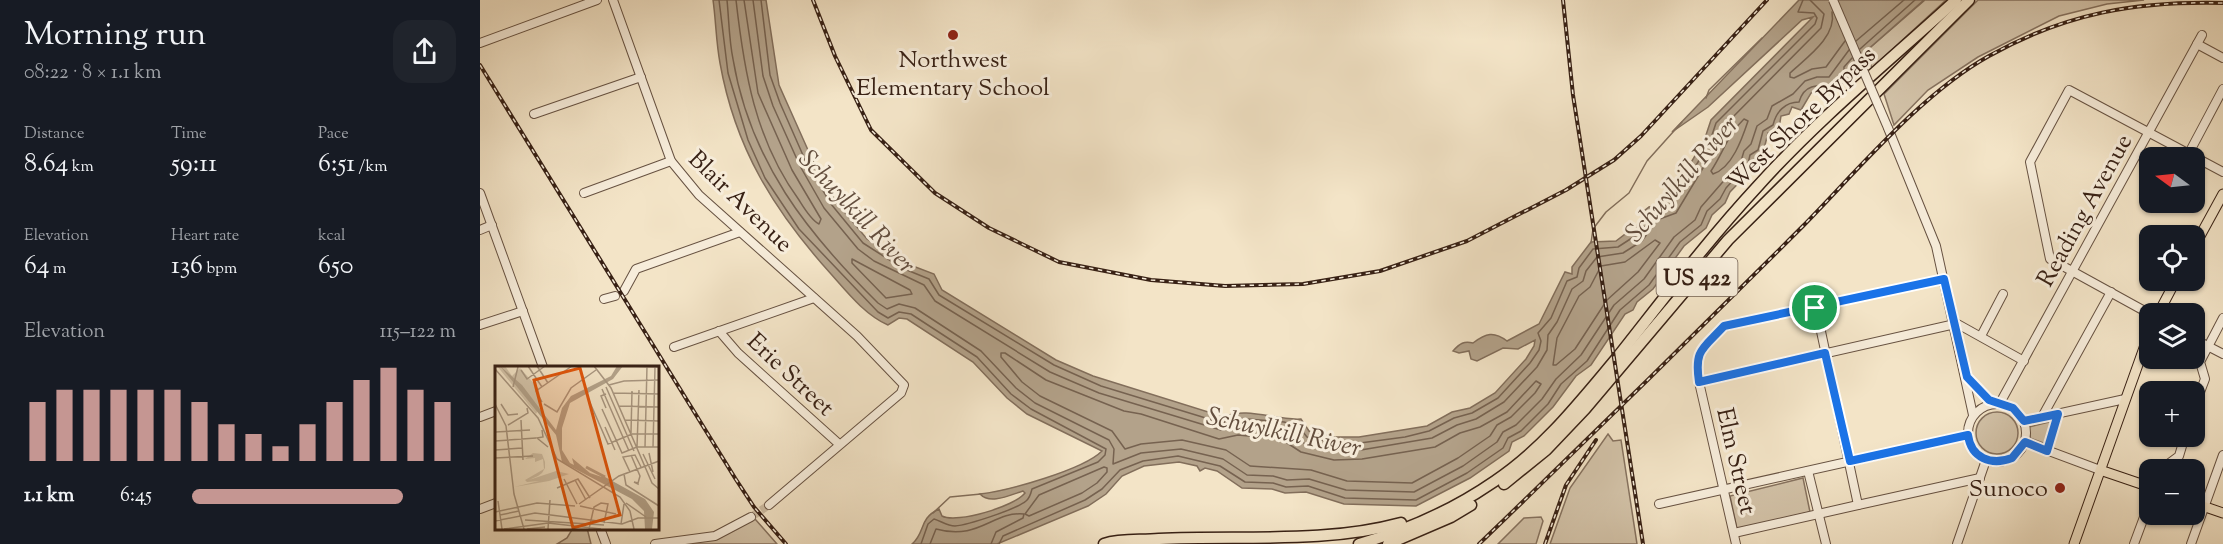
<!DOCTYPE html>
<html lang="en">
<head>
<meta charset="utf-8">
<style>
	:root { --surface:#171b24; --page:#20242c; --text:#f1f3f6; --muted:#9ea1a6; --accent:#c59692 }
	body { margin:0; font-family:"Sorts Mill Goudy",serif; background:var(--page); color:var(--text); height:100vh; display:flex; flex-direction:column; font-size:22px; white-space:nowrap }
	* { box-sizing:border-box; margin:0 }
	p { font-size:20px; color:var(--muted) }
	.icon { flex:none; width:33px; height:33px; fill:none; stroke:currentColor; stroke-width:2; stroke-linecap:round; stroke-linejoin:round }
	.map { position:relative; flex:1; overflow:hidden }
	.drawer { display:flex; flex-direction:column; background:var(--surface); width:480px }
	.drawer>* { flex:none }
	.needle { width:39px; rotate:285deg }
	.fabs { position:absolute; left:1659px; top:147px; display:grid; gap:12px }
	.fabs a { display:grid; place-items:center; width:66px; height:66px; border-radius:12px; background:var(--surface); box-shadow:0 2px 4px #0004; font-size:30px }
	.pin { position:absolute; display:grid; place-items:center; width:51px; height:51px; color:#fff; margin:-26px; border:3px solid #fff; border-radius:50%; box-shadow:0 2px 6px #0007 }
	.round { display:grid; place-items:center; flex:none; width:63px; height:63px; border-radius:18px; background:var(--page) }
	.headline { display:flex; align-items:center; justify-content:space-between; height:102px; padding:0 24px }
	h1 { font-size:33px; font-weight:600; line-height:45px }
	.metrics { display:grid; grid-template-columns:repeat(3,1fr); gap:9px; height:102px; padding:6px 24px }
	.metrics div { display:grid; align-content:center }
	.metrics b { font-size:26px; font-weight:600 }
	.metrics small { font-size:16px; font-weight:400 }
	.metrics p { font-size:16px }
	.chart { height:168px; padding:12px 24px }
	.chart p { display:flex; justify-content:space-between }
	.chart svg { width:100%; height:108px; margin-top:6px; stroke:var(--accent); stroke-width:6 }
	ul { padding:0 24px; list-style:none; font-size:20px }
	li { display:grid; grid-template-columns:96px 72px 1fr; align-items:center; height:45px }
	li i { height:15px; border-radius:8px; background:var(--accent) }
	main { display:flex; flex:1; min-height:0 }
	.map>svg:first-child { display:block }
	.green { fill:#d3c3a9; stroke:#86725f; stroke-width:1.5 }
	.water { fill:#b3a28a; stroke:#826e5b; stroke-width:1.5 }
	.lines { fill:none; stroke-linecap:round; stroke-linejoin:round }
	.shore { stroke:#766250; stroke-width:1.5 }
	.stream { stroke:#826e5b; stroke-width:1.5 }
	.minor-tunnel { stroke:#cebda3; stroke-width:8; stroke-dasharray:8 4; stroke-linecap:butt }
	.minor-casing { stroke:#675242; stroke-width:10 }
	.major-casing { stroke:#382115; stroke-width:11 }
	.highway-casing { stroke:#382115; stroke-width:13 }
	.minor { stroke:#f7eddb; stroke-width:8 }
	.major { stroke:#f3e4c7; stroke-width:9 }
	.highway { stroke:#f3e4c7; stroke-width:10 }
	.rail-casing { stroke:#382115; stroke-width:4 }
	.rail { stroke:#f7eddb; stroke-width:1.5; stroke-dasharray:4.5; stroke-linecap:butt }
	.minor-bridge-casing { stroke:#675242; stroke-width:10; stroke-linecap:butt }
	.minor-bridge { stroke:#f7eddb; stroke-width:8 }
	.route-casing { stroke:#fff; stroke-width:12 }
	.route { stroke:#1a73e8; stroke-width:8 }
	.poi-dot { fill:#8f2418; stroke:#f7eddb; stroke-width:2 }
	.labels { text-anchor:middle; stroke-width:6; stroke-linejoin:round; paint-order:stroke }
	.shield { fill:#f7eddb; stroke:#715e50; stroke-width:1.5 }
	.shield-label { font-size:22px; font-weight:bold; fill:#382115 }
	.poi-label { font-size:24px; fill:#382115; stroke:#f7eddb }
	.street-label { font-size:24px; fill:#382115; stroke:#f7eddb }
	.water-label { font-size:26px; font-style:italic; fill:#634e3e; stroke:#f7eddb }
	.inset-river { fill:none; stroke:#b3a28a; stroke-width:3 }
	.inset-road { fill:none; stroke:#a89680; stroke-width:1.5 }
	.view { fill:#df560c; fill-opacity:0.15; stroke:#df560c; stroke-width:3 }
	.inset-edge { fill:none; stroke:#382115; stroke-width:3 }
</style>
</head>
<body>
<main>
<section class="drawer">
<div class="headline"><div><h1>Morning run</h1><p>08:22 · 8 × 1.1 km</p></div><a class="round"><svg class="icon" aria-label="share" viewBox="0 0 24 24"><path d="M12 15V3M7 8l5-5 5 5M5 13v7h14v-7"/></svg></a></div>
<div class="metrics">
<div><p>Distance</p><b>8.64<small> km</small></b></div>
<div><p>Time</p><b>59:11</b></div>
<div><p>Pace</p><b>6:51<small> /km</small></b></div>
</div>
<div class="metrics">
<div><p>Elevation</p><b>64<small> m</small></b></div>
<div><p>Heart rate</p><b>136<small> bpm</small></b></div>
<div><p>kcal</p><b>650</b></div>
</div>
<div class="chart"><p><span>Elevation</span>115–122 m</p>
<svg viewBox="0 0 160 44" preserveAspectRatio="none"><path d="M5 44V20M15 44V15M25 44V15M35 44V15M45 44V15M55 44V15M65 44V20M75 44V29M85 44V33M95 44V38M105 44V29M115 44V20M125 44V11M135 44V6M145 44V15M155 44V20"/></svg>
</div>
<ul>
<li><b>1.1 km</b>6:45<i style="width:80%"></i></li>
</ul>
</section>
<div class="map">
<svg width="1743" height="544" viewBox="0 0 1743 544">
	<rect width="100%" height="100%" fill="#f3e4c7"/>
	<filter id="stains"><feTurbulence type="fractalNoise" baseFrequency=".00333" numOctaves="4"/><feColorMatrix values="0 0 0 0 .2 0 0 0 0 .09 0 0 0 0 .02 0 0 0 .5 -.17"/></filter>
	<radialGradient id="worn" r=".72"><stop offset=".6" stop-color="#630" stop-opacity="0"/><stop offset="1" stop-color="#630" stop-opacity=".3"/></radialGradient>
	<g class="green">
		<path d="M1445,0H1466L1392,68L1385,52Z"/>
		<path d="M1498,0H1664L1627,4L1579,16L1498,57L1448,90L1414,125L1404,94Z"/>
		<circle cx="1517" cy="433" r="21"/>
		<path d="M1573,421L1566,444L1550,438L1549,427Z"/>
		<path d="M1128,434L1133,441L1141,440L1157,544H1070L1090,488Z"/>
		<path d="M1323,478L1330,512L1257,529L1250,496Z"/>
		<path d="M1061,517L1063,521L1056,544H1018L1044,518Z"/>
		<path d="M275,519L297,544H190L236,539Z"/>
		<path d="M93,528H107L111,544H77L87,538Z"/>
	</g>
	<path class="water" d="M233,0H286L299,85L332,159L356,202L387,239L425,263L454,274L462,290L576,360L613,376L744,417C766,406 797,421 821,419L829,431L855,437H879L947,426L972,412L990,408L1015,393L1046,359L1054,346L1055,340L1038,349L1023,348L997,361L991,359L989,351L979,353L973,351C980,343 984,341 993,343C1006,333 1014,331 1027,341L1059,324L1085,272L1092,274V267L1111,242L1136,241L1162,221L1164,211L1169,207L1186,204L1224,141L1231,120L1333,17L1322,20L1228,107L1192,132L1319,0H1444L1385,52L1370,69L1371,77L1367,84L1361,83L1351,94L1340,90L1331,93L1321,110L1312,107L1309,114L1301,116L1299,128L1308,135L1307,138L1288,133L1282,157L1275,158L1274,167L1250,192L1245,203L1232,215L1226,228L1204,246L1173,289L1157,302L1153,310L1145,314L1111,365L1096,376L1073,407L1044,436L1032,442L1029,451L990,478L936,506L864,504L826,492L805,493L792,489L762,488L737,471L725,468L720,471L717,466L699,462L664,466L642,476L626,494L608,506L517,544H432C446,532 438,519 459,509L462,516C477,524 535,506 545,493L543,491C530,495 510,505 500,494C527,491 603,470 622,451L547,414L527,398L493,362L427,319L419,318L408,325C385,315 367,292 351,274C294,211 255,148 240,63C236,42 236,21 233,0Z"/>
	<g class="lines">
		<g class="shore">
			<path d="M239,0L248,73L268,140L285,178L319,229L398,312L408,318L419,312L431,314L497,357L531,394L551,409L626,449L625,455L618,462L552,489C551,493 550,498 546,501C537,509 488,525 475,526C467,526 461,521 454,519L448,524L441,544"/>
			<path d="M247,0C249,20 249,40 253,59C270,161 327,233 398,303L407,309L419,304L435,308L501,351L536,388L555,403L629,440L634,449L633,464L661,453L701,449L743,459L767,475L793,476L807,480L829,479L866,490L934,492L983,466L1017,442L1023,432L1036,425L1062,399L1076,379L1101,355L1134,305L1164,279L1194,237L1215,220L1221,207L1261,161L1264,151L1271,144L1277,126L1287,119L1292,106L1313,94L1325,81L1337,77H1349L1369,50"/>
			<path d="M256,0C264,71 275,140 319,200C324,208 331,220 339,224L341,219L312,170L278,93L264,0"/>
			<path d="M273,0L283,76L293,106L320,166L344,208L378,249L394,261L444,285L455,301L570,372L619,393L741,430L757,426L802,430L814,434L825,444L854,451L881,450L952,438L977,425L996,419L1024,402L1057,367L1067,350L1068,335L1077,322L1092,289L1103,281L1106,271L1117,257L1143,253L1162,241L1177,220L1196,213L1235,148L1243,127L1341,28L1344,14L1330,0"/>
			<path d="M281,0L290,75L300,103L326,162L351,204L383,243L422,268L449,279L459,295L574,365L621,386L742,423L755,418L804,422L818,426L827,437L855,443H880L925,437L949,431L974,418L992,413L1018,398L1050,363L1059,350L1061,341L1058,333L1071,318L1087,281L1097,277L1099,268L1113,249L1138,247L1155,236L1167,225L1170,213L1190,208L1229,144L1236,123L1335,24L1337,18L1334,13L1318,12L1323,0"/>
			<path d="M1352,12C1357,37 1326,58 1310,73V77L1314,78L1332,69L1346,67L1365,41"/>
			<path d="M1376,41L1424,0"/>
			<path d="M1380,49L1435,0"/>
			<path d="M1264,119L1268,121C1262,139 1252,168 1233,174L1231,171C1243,153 1248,134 1264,119Z"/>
			<path d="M1175,240L1180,243L1158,272L1127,300L1095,349L1076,365H1073L1077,338L1099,296L1110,287L1121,266L1145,262Z"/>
			<path d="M372,259L430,290L432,294L406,298L372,263Z"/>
			<path d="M521,353H525L566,380L644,411L661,414L739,439L758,435L801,439L821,452L854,460L882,459L955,447L980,433L1000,427L1027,412L1056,381L1061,384L1055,393L1031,417L1017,425L1010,436L978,458L932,483L867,481L831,470L770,466L746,450L702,440L661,444L645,449L632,431L560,396L542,382L521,357Z"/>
			<path d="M624,467L627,468V472L617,483L602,493L549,516L545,514L559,495Z"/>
			<path d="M450,544L456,529C499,541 513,511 544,514L543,518L516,532L511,544"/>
			<path d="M519,544L523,536L605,500L622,489L640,470L663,461L698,456L740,466L765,482L793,483L806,487L828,486L865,498L936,500L987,473L1023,448L1028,438L1041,431L1068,404L1081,384L1107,361L1140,310L1169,285L1200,242L1221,225L1227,211L1240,199L1246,188L1268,164L1270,155L1278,150L1283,131L1293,125C1296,112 1305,102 1319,102C1324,84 1337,85 1352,86L1364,76V67L1372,58"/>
		</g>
		<g class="stream">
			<path d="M1226,98L1229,90L1282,38"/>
			<path d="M1111,243L1113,229L1126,212L1149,193L1167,161L1202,122"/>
			<path d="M453,513L470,497L501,494"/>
		</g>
		<path class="minor-tunnel" d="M271,517L289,505"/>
		<defs>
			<g id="minor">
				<path d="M133,0L191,161L219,195L377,336L424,385L421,393L289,505"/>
				<path d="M0,43L117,0"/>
				<path d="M1717,44L1743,58"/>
				<path d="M54,114L161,77"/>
				<path d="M1408,128L1456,246L1493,415"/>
				<path d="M1709,153L1743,89"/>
				<path d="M0,193L63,367"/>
				<path d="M104,193L191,161"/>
				<path d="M0,230L12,225"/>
				<path d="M144,291L156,269L260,232"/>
				<path d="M124,299L135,296"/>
				<path d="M1336,308L1378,505L1500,478"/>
				<path d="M1670,314L1570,259L1550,162L1589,90L1743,172"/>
				<path d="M1474,322L1544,361"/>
				<path d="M0,325L43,311"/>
				<path d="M239,331L258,353L359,444"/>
				<path d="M1501,336L1523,294"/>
				<path d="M1714,339L1743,354"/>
				<path d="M194,347L334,298"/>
				<path d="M1488,378L1514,404"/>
				<path d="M1219,382L1475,324"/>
				<path d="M1520,403L1722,35"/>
				<circle cx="1517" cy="433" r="29"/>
				<path d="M1714,408L1725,379L1720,362L1743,318"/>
				<path d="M0,417L16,411"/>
				<path d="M1562,417L1631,292"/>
				<path d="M1544,421L1645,399"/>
				<path d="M1545,442L1620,470"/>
				<path d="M1567,451L1578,414"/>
				<path d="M1680,470L1699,456L1705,436"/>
				<path d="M1328,471L1346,544"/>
				<path d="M1179,504L1488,435"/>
				<path d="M0,509L16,503"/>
				<path d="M120,528L126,544"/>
				<path d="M1254,533L1378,505"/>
				<path d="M175,544L235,536L271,517"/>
				<path d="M1256,544L1219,382C1214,351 1223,348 1244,326L1464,279"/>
				<path d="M1477,544L1506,460"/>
				<path d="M1654,544L1670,501"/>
				<path d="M1711,544L1743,455"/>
			</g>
			<g id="major">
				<path d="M1714,247L1743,194"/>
				<path d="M1678,314L1696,280"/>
				<path d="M1620,470L1670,487"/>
				<path d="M1714,503L1743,513"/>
				<path d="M1594,544L1670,331"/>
			</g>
			<g id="highway">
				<path d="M1024,484L1066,450L1105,409L1248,240L1489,0"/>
				<path d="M624,544C642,538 661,541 679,539C759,535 844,544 921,523"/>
				<path d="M879,544C928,530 973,510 1015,481C1063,449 1099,403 1136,359C1182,301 1227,241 1277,187C1338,119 1409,61 1476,0"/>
				<path d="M908,544L971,517L991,505"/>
			</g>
		</defs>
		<use href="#minor" class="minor-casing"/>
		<use href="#major" class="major-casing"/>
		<use href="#highway" class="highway-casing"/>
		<use href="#minor" class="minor"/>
		<use href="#major" class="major"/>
		<use href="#highway" class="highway"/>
		<defs>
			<g id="rail">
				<path d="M333,0L355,56L391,130L455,193L509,228L579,262L671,280L745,286L823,284L900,271L987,241L1086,190L1134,160L1161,136L1287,0"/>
				<path d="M1083,0L1093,95L1163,544"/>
				<path d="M0,65L255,478L274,507L306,544"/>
				<path d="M999,544C1108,439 1216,333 1323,226C1377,171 1442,93 1509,56C1586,13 1656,1 1743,3"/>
				<path d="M1065,544L1086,485L1116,440"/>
			</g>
		</defs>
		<use href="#rail" class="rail-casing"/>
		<use href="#rail" class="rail"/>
		<defs>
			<path id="minor-bridge" d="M1353,0L1408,128"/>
		</defs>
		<use href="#minor-bridge" class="minor-bridge-casing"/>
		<use href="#minor-bridge" class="minor-bridge"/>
	</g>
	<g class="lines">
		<defs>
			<path id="route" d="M1464,279L1487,377L1509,400L1533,408L1544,421L1578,414L1567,451L1545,442L1532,458C1511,466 1491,458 1488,435L1370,461L1345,353L1219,382C1214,349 1223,349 1244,326Z"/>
		</defs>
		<use href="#route" class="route-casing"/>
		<use href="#route" class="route"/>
	</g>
	<g class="poi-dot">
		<circle cx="473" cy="35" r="6"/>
		<circle cx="1580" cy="488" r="6"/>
	</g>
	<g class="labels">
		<rect class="shield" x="1176.5" y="258" width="81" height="38" rx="4.5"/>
		<g class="shield-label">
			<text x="1217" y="285">US 422</text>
		</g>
		<g class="poi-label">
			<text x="473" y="67">Northwest<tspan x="473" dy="28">Elementary School</tspan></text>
			<text x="1568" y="496" text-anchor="end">Sunoco</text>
		</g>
		<g class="street-label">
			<text transform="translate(1321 118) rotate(-44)" y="8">West Shore Bypass</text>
			<text transform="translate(261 201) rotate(44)" y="8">Blair Avenue</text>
			<text transform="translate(1604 210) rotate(-61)" y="8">Reading Avenue</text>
			<text transform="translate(311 374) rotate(43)" y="8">Erie Street</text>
			<text transform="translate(1257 461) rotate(77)" y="8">Elm Street</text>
		</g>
		<g class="water-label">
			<text transform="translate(1201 178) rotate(-49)" y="9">Schuylkill River</text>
			<text transform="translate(378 211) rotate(47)" y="9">Schuylkill River</text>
			<text transform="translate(804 431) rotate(12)" y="9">Schuylkill River</text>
		</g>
	</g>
	<g transform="translate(15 366)">
		<rect width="164" height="164" fill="#f3e4c7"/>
		<path d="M2,0H10L17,10L25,2L43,22L47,37L41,48ZM38,87L47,88L50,96V102L47,107L43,110L34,114L61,105L74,108L54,115L19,121L44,115L32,116L30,114L49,103L48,93L40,96V92L30,93Z" fill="#d3c3a9"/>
		<path d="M5,0L27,19L61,64L67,42L76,30L116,10L122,0H128L118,13L75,37L67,62V84L75,97L79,99L77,92L95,107L107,111L101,106L150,133L159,146L157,163H150L149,145L137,133L67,96L61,69Z" fill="#b3a28a"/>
		<path class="inset-river" d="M91,101L110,111"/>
		<path class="inset-road" d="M33,0L47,21M42,0L53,17M99,0L116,22L157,117L164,123M134,0L164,1M0,3L43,52L62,93L125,131L135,145L139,163M26,4L32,13L50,0M114,19L129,15L164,14M18,21L23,1M111,21L139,85M107,23L134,85M118,27L164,28M111,28L106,30L111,42M93,32L113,78L137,68H164M47,36L41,25L77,0M0,38L11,60L19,128L29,163M6,38L13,49L23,48M49,38L62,46L76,22L101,4M124,40L164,41M107,43L127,87L142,81L144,24M26,54L28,94M130,54L164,55M13,59L33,47L32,42M110,61L120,84M47,64L48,71L42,72L53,81M0,66L35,64M136,67L137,25M0,75L41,72M142,81H164M150,81L152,0M158,81L160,1M0,84L27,82M154,87L158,106M148,88L160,113M136,89L145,110L143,117L139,116L143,118V117M0,92L38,90M135,106L128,91L140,89L146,101M129,108L131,119L164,140M69,113L82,138M80,114L91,134M62,122L83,113L95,132M3,135L7,163M131,137L151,151M84,138L124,110L164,95M85,140L121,148M0,146L42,137L80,140M5,149L24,145M30,154L109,159M0,155L40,147L127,158L143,152H164M126,158L129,138M9,163L53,157L106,163M32,163L50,161M53,163L55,134M94,163L99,141L106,137L113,138L109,157"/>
		<path class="view" d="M85,2L125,149L78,162L39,14Z"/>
		<rect width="164" height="164" class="inset-edge"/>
	</g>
	<rect width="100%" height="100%" filter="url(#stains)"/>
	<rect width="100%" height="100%" fill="url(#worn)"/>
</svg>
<div class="fabs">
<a><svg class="needle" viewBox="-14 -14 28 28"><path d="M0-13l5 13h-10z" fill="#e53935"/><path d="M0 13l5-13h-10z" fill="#9ea1a6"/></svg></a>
<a><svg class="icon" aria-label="locate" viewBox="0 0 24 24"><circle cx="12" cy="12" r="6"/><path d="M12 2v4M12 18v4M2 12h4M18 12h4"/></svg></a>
<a><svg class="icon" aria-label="layers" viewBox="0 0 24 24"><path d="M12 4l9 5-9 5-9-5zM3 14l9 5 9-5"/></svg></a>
<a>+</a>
<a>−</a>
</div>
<div class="pin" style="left:1335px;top:308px;background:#1e9e55"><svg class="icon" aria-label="arrive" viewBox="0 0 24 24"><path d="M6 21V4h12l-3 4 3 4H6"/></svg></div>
</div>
</main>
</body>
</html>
